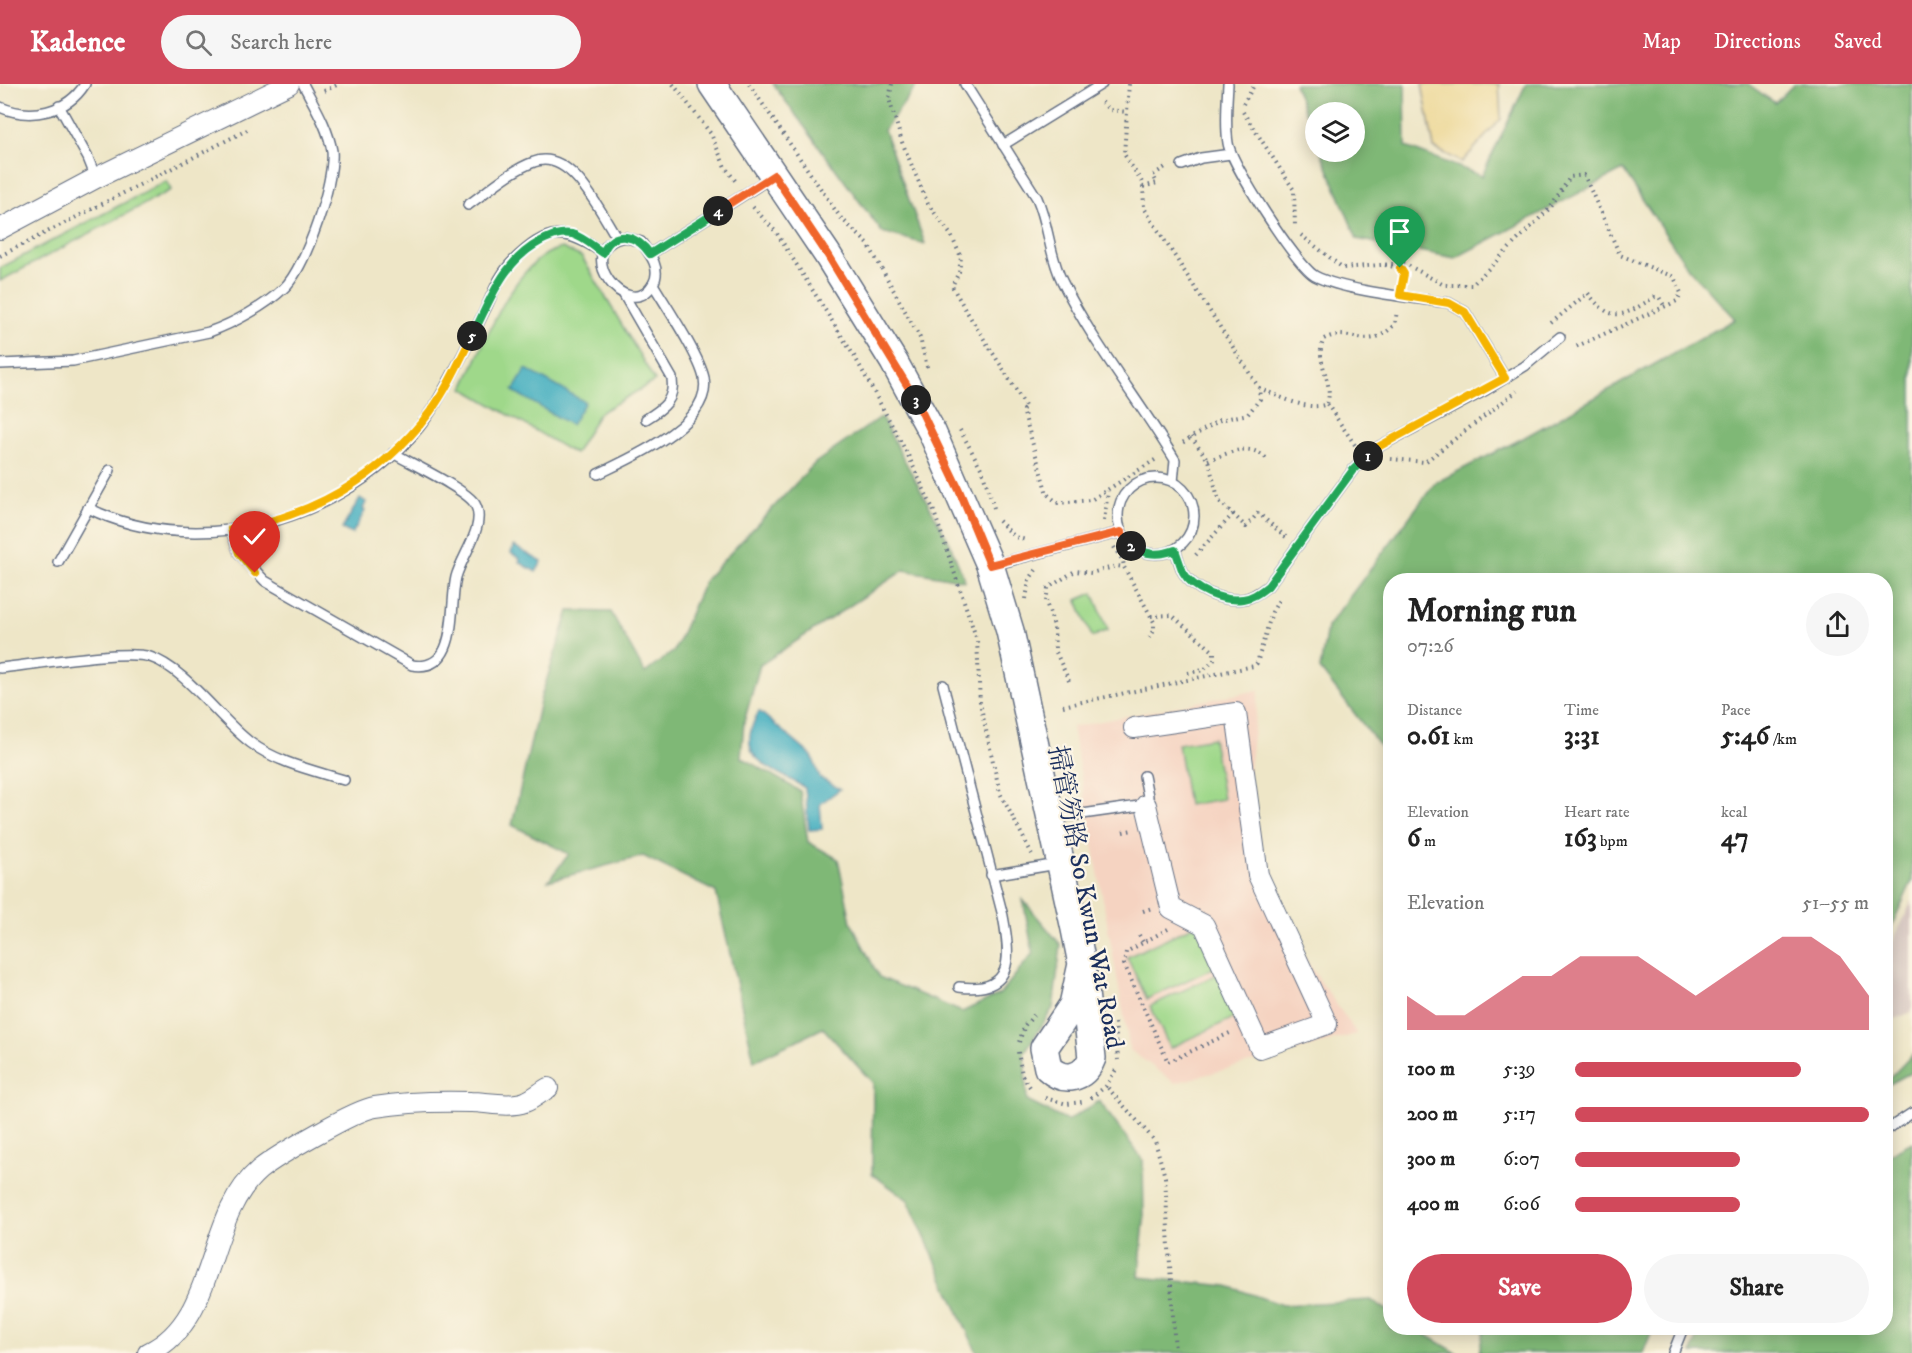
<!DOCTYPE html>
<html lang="en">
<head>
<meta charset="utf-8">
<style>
	:root { --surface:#fff; --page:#f6f6f6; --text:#222; --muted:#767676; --accent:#d1495b }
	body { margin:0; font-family:"IM FELL DW Pica","Noto Serif TC",serif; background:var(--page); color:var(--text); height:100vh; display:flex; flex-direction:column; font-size:22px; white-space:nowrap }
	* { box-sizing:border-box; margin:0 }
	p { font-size:20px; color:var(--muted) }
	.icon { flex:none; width:33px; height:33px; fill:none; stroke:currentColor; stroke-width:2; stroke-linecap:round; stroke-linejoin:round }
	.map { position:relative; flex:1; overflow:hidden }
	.drawer { position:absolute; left:1383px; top:489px; width:510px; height:762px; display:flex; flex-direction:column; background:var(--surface); border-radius:24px; box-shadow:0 3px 15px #0003 }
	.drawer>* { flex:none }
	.tools { position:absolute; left:1305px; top:18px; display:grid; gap:12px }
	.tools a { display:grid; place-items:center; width:60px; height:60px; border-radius:50%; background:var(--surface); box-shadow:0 3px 15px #0003; font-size:30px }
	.pin { position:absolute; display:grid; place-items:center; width:51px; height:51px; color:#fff; margin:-62px -26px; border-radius:50% 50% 50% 0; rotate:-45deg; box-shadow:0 0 6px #0007 }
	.pin .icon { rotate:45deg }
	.km { position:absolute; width:30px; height:30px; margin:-15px; border-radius:50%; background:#222; color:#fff; font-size:16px; line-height:30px; text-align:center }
	.round { display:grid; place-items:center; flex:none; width:63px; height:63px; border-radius:32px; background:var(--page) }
	.headline { display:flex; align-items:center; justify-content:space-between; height:102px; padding:0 24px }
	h1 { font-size:33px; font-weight:800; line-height:45px }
	.metrics { display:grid; grid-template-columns:repeat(3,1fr); gap:9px; height:102px; padding:6px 24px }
	.metrics div { display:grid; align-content:center }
	.metrics b { font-size:26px; font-weight:800 }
	.metrics small { font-size:16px; font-weight:400 }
	.metrics p { font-size:16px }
	.chart { height:168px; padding:12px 24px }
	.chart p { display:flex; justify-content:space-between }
	.chart svg { width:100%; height:108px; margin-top:6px; fill:var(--accent); opacity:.7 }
	.cta { display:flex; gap:12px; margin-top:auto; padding:12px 24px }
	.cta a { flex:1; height:69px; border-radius:36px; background:var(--accent); color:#fff; font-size:24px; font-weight:800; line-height:69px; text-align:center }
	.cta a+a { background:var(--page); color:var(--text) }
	ul { padding:0 24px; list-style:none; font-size:20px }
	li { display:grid; grid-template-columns:96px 72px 1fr; align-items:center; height:45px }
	li i { height:15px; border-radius:8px; background:var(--accent) }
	header { display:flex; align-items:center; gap:36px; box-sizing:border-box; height:84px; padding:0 30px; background:var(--accent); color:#fff }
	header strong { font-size:28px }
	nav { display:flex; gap:33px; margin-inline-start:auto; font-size:21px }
	.search { width:420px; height:54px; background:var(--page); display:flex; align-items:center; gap:15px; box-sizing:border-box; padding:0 21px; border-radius:33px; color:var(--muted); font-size:22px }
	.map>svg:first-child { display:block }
	.built { fill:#f5d3c1 }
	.industrial { fill:#d1c0bc }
	.green { fill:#9fd88a; stroke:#5d8474; stroke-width:1.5 }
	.forest { fill:#7fb876; stroke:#4d746a; stroke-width:1.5 }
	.sand { fill:#eeda9e; stroke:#84847e; stroke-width:1.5 }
	.water { fill:#40adbf; stroke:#2e6e8e; stroke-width:1.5 }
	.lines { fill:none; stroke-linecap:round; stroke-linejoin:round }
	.lane-casing { stroke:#656f83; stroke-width:12 }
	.street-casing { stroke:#656f83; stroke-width:22 }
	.secondary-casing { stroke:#656f83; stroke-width:30 }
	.path { stroke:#656f83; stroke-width:4; stroke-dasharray:1.5 4.5; stroke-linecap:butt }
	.lane { stroke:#fff; stroke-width:9 }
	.street { stroke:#fff; stroke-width:20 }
	.secondary { stroke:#fff; stroke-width:27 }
	.split-1-casing { stroke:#fff; stroke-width:12 }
	.split-2-casing { stroke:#fff; stroke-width:12 }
	.split-3-casing { stroke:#fff; stroke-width:12 }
	.split-4-casing { stroke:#fff; stroke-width:12 }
	.split-5-casing { stroke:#fff; stroke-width:12 }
	.split-6-casing { stroke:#fff; stroke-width:12 }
	.split-1 { stroke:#f5b400; stroke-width:8 }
	.split-2 { stroke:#22a559; stroke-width:8 }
	.split-3 { stroke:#f0652b; stroke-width:8 }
	.split-4 { stroke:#f0652b; stroke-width:8 }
	.split-5 { stroke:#22a559; stroke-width:8 }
	.split-6 { stroke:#f5b400; stroke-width:8 }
	.labels { text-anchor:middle; stroke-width:4.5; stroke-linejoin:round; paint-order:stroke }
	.street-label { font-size:26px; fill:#1b2f5e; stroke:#fcf5e5 }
</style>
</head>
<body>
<header>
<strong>Kadence</strong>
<div class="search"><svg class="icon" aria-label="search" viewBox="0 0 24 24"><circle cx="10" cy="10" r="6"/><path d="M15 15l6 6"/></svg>Search here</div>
<nav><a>Map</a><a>Directions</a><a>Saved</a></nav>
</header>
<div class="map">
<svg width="1912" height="1269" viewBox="0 0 1912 1269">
	<rect width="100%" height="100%" fill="#fcf5e5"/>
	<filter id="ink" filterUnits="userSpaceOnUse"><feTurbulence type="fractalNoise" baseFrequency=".0167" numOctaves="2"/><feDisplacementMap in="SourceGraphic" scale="12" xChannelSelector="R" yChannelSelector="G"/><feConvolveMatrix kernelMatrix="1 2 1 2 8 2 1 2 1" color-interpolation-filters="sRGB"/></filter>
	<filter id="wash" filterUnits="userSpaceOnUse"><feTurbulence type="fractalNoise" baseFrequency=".008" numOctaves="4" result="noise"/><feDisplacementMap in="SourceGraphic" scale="24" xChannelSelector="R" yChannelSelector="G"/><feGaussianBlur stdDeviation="1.35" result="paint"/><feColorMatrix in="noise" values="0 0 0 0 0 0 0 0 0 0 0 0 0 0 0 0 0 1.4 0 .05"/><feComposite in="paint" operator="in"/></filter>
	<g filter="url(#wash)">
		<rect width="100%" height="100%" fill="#eee6c7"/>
		<path class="built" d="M1259,606L1248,693L1263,781L1301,869L1357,950L1175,999L1130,966L1072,643Z"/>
		<path class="industrial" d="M1912,816V928L1886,938V873Z"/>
		<g class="green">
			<path d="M166,97L171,106L0,197V184Z"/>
			<path d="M562,164L582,173L655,297L599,329L575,370L463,304C484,262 513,174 562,164Z"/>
			<path d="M1093,509L1108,546L1092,553L1077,516Z"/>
			<path d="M1213,654L1223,715L1188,721L1178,660Z"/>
			<path d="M1197,840L1218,882L1147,915L1127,873Z"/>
			<path d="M1220,889L1240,931L1170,964L1150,922Z"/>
		</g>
		<g class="forest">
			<path d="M773,0H918L884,46L925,160L882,148Z"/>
			<path d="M1294,0H1405L1406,63L1482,92L1526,0H1748L1775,19L1794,0H1912V797L1886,854V496H1390V675L1320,585L1327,543L1435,399L1523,354L1735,235L1688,184L1623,86L1455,174L1357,155L1321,68H1354V28H1316L1315,54Z"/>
			<path d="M881,333L949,458L965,497L904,486L760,581L744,638L741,673L800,707L808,758L838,775L851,838L879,893L962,928L1000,910L1033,869L1023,816L1061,861L1053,924L1024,969L1027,1017L1067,1037L1099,1017L1143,1076L1144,1136L1139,1193L1228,1202L1282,1221L1371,1216L1390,1228V1244H1415L1457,1269H977L908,1116L872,1090L873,999L823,944L754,977L716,808L643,772L548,797L569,770L512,741L541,613L569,527L611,528L645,589L674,567L705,496L815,379Z"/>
			<path d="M1912,971V988L1886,1002V998Z"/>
			<path d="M1912,1058V1269H1692L1701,1244H1886V1072Z"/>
			<path d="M1484,1244H1653L1643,1269H1479Z"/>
		</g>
		<path class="sand" d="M1422,0H1499L1501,35L1462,78L1434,64Z"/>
		<g class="water">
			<path d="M526,285L585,318L571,341L513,307Z"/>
			<path d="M360,414L366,418L363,425L365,427L352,450L342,445Z"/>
			<path d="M514,462L542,478L536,488L519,478L520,475L511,469Z"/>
			<path d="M759,627L812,672L820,694L840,705L820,720L822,745L809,746L805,704C768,681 732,676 759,627Z"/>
		</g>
	</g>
	<g filter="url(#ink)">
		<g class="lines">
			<defs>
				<g id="lane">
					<path d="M965,0L1037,114C1049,141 1049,171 1062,197C1093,260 1139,316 1175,376L1173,398"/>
					<path d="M1228,0C1227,19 1225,40 1228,59C1231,80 1297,182 1315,192C1344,207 1415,214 1449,219L1465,228L1505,294"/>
					<path d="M59,22L88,74L96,94"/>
					<path d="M0,23C30,36 67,29 85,0"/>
					<path d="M1003,61L1102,0"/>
					<path d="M1182,81L1201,74L1231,70"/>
					<path d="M468,121C488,107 511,86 534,78C571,64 601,129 617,154"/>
					<path d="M625,153L641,158C650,170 662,185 653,200C628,242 569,163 625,153Z"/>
					<path d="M650,170L772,93"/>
					<path d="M624,211L672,294C675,316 664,324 646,335"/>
					<path d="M0,280L73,277L209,248C234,239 265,222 284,204C306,183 335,97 332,67C328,43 314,21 303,0"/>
					<path d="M598,390C631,374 713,339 704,294C699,271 666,222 653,200"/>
					<circle cx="1156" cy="432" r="38"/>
					<path d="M88,424C204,481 363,432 433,324C452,293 468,261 484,228C493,210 498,192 513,177C547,143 565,143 603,169"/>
					<path d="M231,445L239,469L265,497L412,581C460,589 449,522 456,493C462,471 487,441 475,420C466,405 410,379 393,369"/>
					<path d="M1175,466C1178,473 1180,482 1183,488C1193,506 1223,518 1243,515C1252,514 1260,508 1268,502L1353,386L1378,363L1486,306L1525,282L1560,253"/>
					<path d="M58,478L110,386"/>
					<path d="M993,481L1121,448"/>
					<path d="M0,584C33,581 123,565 150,573C185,584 221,637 251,659C278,679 312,686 344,696"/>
					<path d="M943,601L1003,832C1011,874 1014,910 959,903"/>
					<path d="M1054,734L1146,721L1148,712L1144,692"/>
					<path d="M991,791L1058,780"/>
					<path d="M1886,1046L1912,1029"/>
					<path d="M1673,1269L1683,1244"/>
				</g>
				<g id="street">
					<path d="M0,145L96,94L289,0"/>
					<path d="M1134,644L1236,629L1258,791L1327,940L1260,964L1204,841L1171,824L1146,721"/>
					<path d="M148,1269C219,1236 204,1133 259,1086C276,1072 355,1026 375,1023C406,1018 440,1017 471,1018C487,1018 509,1024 525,1018C533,1015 541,1008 548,1004"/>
				</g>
				<path id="secondary" d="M712,0L827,170L894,278L932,348L990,481L1010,547L1075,845L1082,880L1092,974C1084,995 1064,999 1048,984L1044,964L1073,921L1082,880"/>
			</defs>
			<use href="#lane" class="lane-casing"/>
			<use href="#street" class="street-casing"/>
			<use href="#secondary" class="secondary-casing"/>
			<g class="path">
				<path d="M673,0L711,50L725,83L737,99"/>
				<path d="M749,0L840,133L868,160L920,254L928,287"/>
				<path d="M892,0L889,15L902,58L928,120L951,151L961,173L959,188L952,202C975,244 1003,282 1026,324L1023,326L1047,410L1058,419L1091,416L1158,374"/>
				<path d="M1129,0L1124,70L1143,100L1144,124L1259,304L1260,315L1248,330L1220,336L1182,359"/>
				<path d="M324,7L339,0"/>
				<path d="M1102,18L1109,26L1128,28"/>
				<path d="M1243,20L1255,0"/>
				<path d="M1243,28L1294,106L1295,143"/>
				<path d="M1143,103L1157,99L1153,91L1167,82"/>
				<path d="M753,123L776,148L856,275L907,369L933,425L977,556L980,619L1000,709L1032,770"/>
				<path d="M1301,151L1343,184L1404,179L1444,201H1472L1551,123L1570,93L1584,91L1620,171L1674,193L1681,209L1677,217L1573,264"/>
				<path d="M0,172L251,44"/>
				<path d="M1385,181L1400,184L1404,190L1402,199"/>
				<path d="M1551,239L1588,209C1613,242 1624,231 1655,213H1659L1665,223"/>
				<path d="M1259,304C1279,312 1307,328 1327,320C1335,296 1313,277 1324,255C1351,241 1366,271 1395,240L1397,227"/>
				<path d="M1327,320L1357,364"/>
				<path d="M960,346L982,386L994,424"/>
				<path d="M1191,353L1208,376L1219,417L1233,430L1193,474"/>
				<path d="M1391,375L1425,378L1517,307"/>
				<path d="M1208,376C1232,369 1249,356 1269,377"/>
				<path d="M1233,430L1246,443L1258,429L1287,454"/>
				<path d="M999,437L1015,453L1026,456"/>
				<path d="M1104,437L1108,407"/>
				<path d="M1114,463L1123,477L1124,483"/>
				<path d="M1026,515L1029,496L1036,486"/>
				<path d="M1151,532L1172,531L1214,568V576L1204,586L1188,589"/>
				<path d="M1069,597L1055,566L1054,542L1046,518L1048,504L1075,487L1091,489L1117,482L1124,483L1154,538V547L1148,556"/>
				<path d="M1063,622L1254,582L1257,579L1272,528L1280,514"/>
				<path d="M1123,748L1133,746"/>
				<path d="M1143,827L1152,824"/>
				<path d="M1168,845L1126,868L1124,880L1168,978L1232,948"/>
				<path d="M1139,851L1143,858"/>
				<path d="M1115,939L1118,976"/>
				<path d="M1019,958L1025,941L1036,929"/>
				<path d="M1018,968L1022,991L1030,1003"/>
				<path d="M1108,1004L1155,1057L1165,1093L1175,1269"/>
				<path d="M1045,1014L1067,1020L1082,1018"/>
				<path d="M1091,1014L1106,1002L1117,984"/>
			</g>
			<use href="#lane" class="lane"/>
			<use href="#street" class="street"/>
			<use href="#secondary" class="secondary"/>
		</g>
	</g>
	<g class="lines" filter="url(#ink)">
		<defs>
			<path id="split-1" d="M1368,372L1378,363L1505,294L1465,228L1449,219L1400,211L1404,190L1400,184"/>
			<path id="split-2" d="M1131,462C1146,471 1158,472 1175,466C1178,473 1180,481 1183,488C1193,506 1223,518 1243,515C1253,514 1260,508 1268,502L1353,386L1368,372"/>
			<path id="split-3" d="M916,316L959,406L990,481L1121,448L1131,462"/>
			<path id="split-4" d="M718,127L774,91L827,170L916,316"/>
			<path id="split-5" d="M472,252C491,215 502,178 541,157C551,152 560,148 572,150C583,153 593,162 603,169C613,143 638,152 650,170L718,127"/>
			<path id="split-6" d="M255,489L239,469L231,445C311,434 381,393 430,328C447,305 459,278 472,252"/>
		</defs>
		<use href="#split-1" class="split-1-casing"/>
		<use href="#split-2" class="split-2-casing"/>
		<use href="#split-3" class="split-3-casing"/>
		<use href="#split-4" class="split-4-casing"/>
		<use href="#split-5" class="split-5-casing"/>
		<use href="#split-6" class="split-6-casing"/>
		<use href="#split-1" class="split-1"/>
		<use href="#split-2" class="split-2"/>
		<use href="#split-3" class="split-3"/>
		<use href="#split-4" class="split-4"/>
		<use href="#split-5" class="split-5"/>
		<use href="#split-6" class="split-6"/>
	</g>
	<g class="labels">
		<g class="street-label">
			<text transform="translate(1087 813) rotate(79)" y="9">掃管笏路 So Kwun Wat Road</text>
		</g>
	</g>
</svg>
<div class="tools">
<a><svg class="icon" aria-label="layers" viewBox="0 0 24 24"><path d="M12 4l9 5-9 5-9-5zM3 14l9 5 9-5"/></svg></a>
</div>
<div class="pin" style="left:1400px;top:184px;background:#1e9e55"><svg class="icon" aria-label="arrive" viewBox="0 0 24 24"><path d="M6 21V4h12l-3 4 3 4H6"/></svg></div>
<div class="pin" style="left:255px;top:489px;background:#d93025"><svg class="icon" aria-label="check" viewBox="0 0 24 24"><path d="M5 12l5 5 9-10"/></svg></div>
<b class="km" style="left:1368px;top:372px">1</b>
<b class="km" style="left:1131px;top:462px">2</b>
<b class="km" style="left:916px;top:316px">3</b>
<b class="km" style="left:718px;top:127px">4</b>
<b class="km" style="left:472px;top:252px">5</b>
<section class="drawer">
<div class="headline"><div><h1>Morning run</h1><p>07:26</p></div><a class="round"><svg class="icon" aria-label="share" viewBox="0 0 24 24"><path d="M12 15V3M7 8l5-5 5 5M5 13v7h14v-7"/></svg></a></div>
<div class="metrics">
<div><p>Distance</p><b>0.61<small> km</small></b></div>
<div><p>Time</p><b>3:31</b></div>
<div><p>Pace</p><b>5:46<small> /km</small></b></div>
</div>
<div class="metrics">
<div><p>Elevation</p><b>6<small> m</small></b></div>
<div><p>Heart rate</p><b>163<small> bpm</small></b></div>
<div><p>kcal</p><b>47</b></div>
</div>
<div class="chart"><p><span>Elevation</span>51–55 m</p>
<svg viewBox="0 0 160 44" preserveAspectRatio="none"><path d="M0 44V30L10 38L20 38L30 30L40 22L50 22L60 14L70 14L80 14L90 22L100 30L110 22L120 14L130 6L140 6L150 14L160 30V44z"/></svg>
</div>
<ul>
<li><b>100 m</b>5:39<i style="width:77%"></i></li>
<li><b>200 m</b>5:17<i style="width:100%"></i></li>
<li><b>300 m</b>6:07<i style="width:56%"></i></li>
<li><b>400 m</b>6:06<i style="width:56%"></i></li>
</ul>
<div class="cta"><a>Save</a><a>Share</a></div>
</section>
</div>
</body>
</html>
